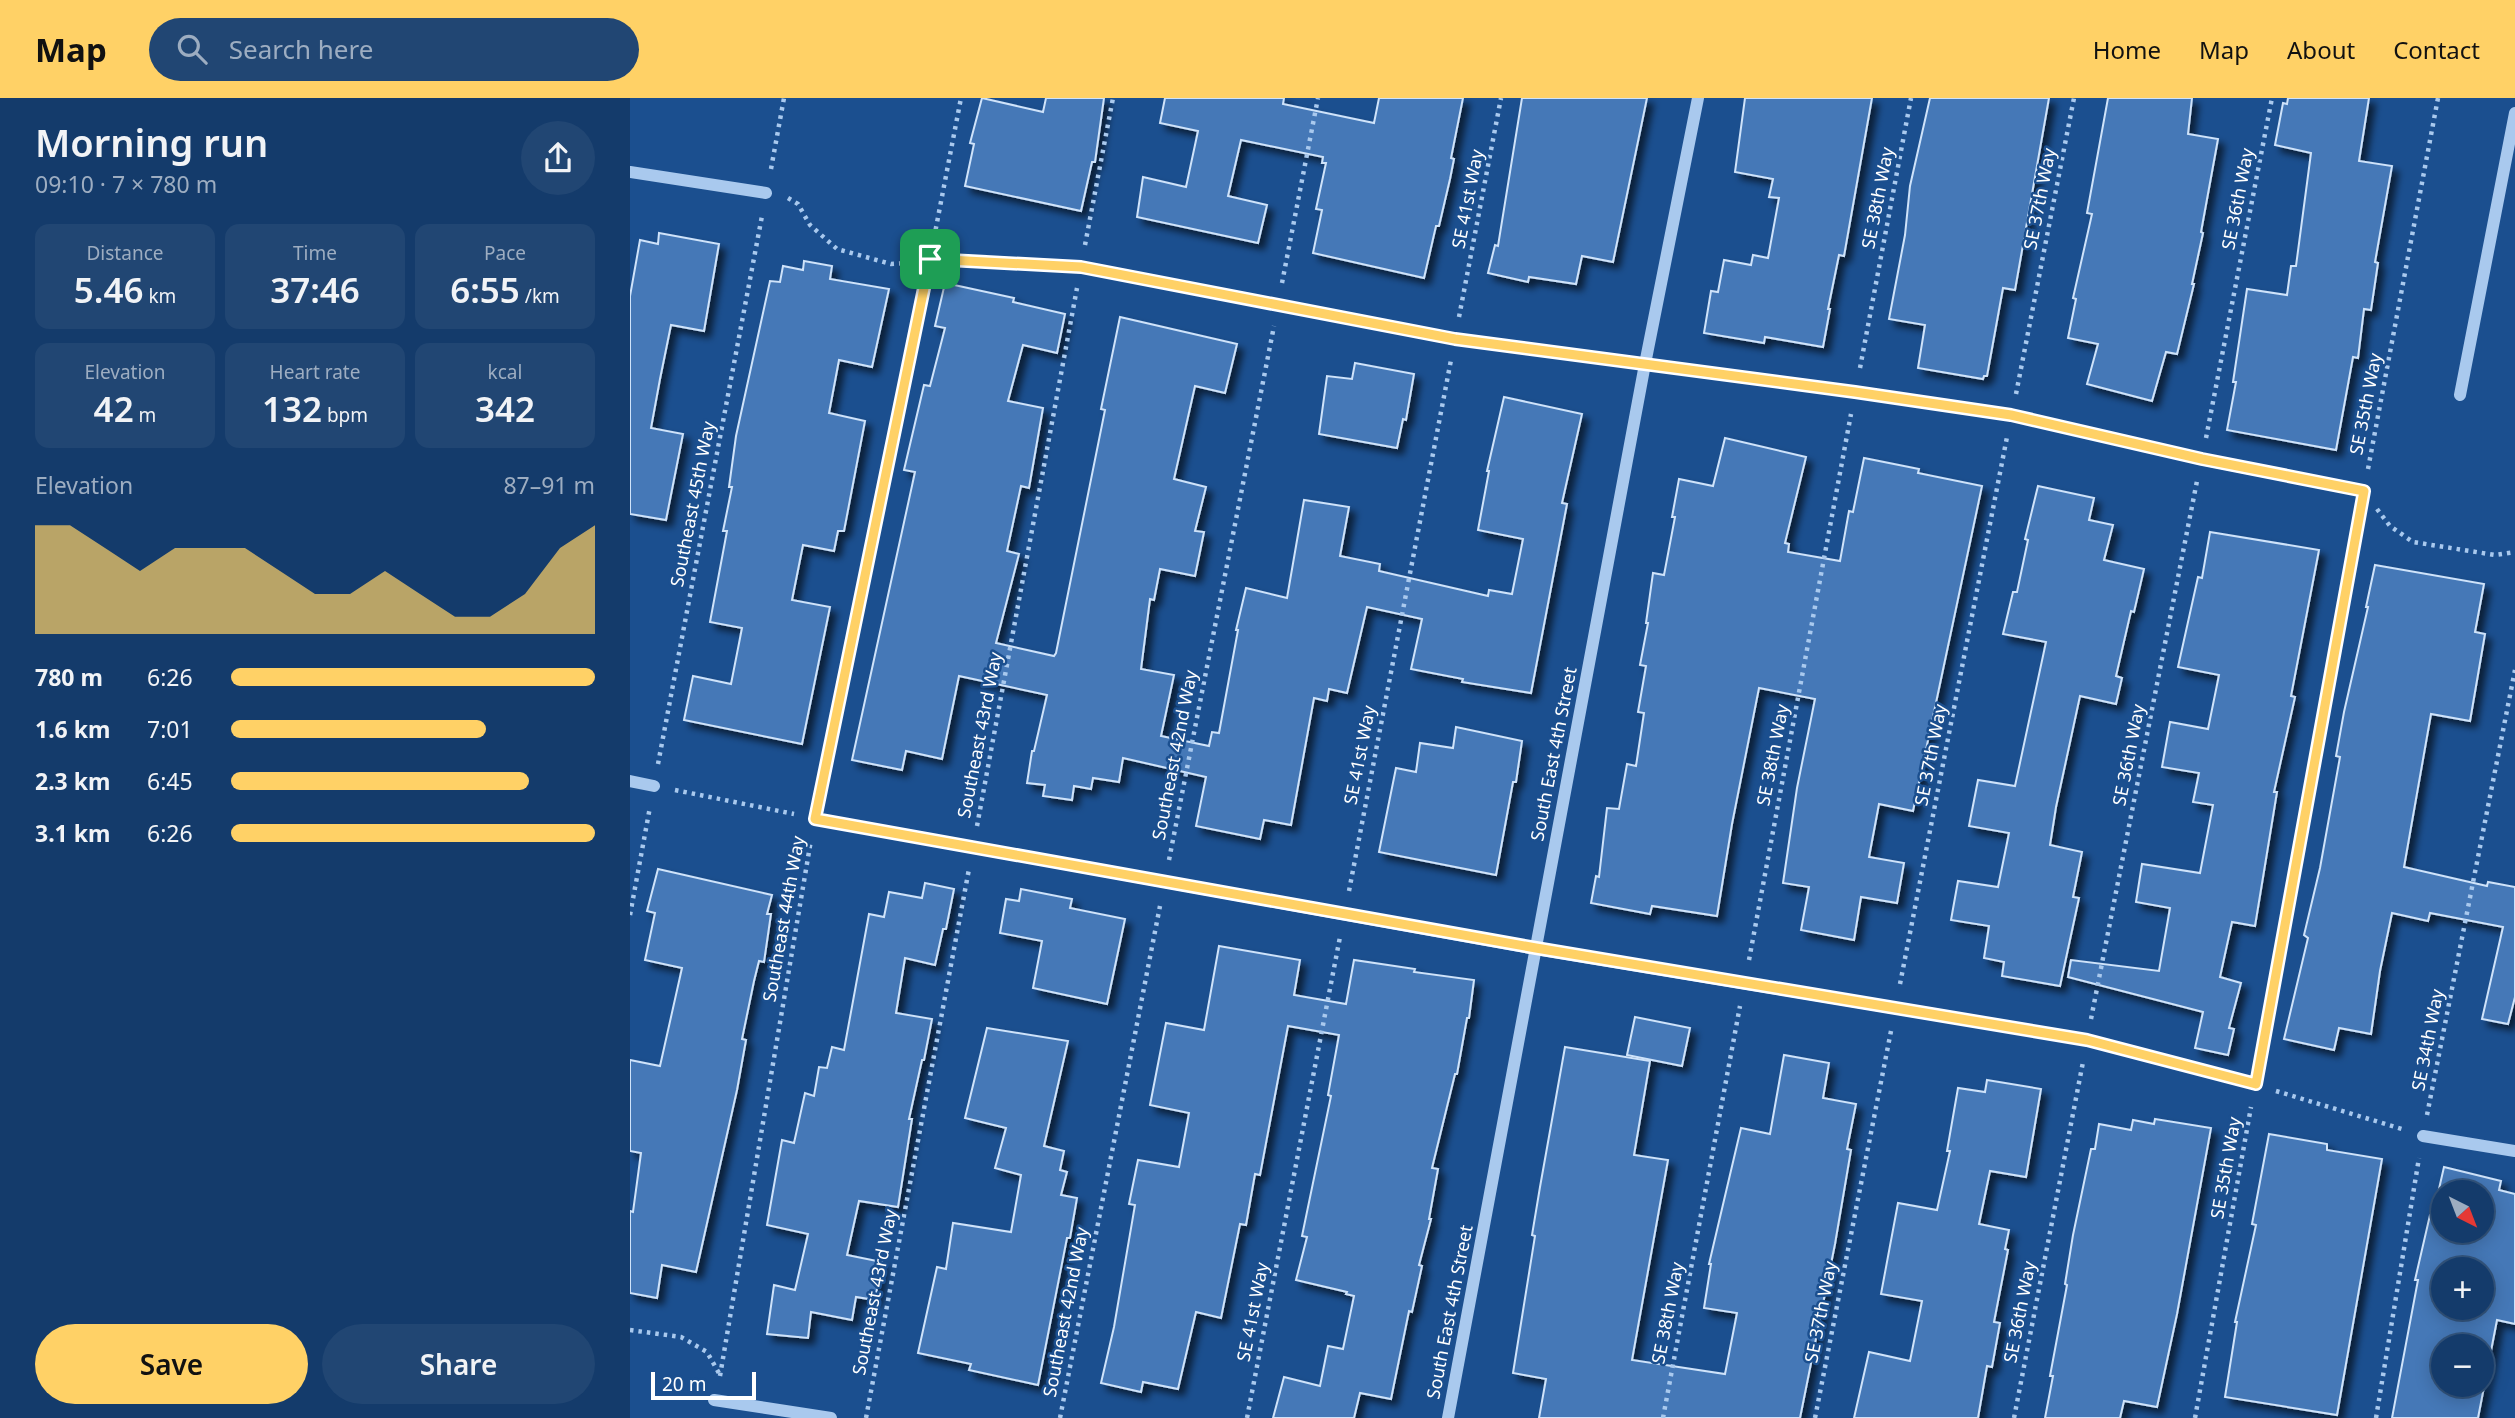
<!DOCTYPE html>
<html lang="en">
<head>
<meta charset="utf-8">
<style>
	:root { --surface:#143b6b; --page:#214673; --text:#f1f3f6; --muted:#9dadc1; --line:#33557e; --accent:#ffd166 }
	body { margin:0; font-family:"Noto Sans",sans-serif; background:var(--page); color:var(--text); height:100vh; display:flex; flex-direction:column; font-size:26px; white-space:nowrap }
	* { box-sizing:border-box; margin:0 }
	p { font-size:23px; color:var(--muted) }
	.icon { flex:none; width:38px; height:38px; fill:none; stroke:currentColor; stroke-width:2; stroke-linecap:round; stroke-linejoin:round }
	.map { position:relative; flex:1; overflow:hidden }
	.side { display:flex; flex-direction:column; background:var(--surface); width:630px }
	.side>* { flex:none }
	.needle { width:46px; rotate:138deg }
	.tools { position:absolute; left:1801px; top:1082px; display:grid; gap:14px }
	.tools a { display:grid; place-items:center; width:63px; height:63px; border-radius:50%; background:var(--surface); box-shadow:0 4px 18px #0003,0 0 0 2px var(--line); font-size:35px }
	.scale { position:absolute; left:21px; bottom:18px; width:105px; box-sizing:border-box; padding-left:7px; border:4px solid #fff; border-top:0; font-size:19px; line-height:24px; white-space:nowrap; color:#fff; -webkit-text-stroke:5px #1b4f8f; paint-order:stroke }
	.pin { position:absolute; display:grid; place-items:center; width:60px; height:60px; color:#fff; margin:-30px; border-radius:14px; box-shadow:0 4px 10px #0006 }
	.round { display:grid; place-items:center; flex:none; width:74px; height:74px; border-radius:37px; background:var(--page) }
	.head { display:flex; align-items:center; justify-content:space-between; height:119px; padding:0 35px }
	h1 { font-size:38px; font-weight:600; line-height:52px }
	.stats { display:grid; grid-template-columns:repeat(3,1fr); gap:10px; height:119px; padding:7px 35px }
	.stats div { display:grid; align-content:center; border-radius:14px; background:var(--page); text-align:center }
	.stats b { font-size:35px; font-weight:600 }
	.stats small { font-size:19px; font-weight:400 }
	.stats p { font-size:19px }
	.chart { height:196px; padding:14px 35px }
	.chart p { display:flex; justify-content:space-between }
	.chart svg { width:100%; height:126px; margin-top:7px; fill:var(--accent); opacity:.7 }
	.cta { display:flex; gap:14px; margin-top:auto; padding:14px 35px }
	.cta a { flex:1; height:80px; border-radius:42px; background:var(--accent); color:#111; font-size:28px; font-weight:600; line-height:80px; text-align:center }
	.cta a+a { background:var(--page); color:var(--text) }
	ul { padding:0 35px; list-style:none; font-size:23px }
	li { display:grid; grid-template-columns:112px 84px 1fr; align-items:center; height:52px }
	li i { height:18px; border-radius:9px; background:var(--accent) }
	header { display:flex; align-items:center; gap:42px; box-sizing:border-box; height:98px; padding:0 35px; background:var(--accent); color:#111 }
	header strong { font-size:33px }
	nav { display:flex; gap:38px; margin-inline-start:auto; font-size:24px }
	.search { width:490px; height:63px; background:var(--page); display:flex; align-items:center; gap:18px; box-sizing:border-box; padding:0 24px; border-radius:38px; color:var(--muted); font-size:26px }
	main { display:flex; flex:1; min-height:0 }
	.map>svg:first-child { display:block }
	.building { fill:#4478b7; stroke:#cfe3fa; stroke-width:2; fill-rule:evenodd; filter:url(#shadow) }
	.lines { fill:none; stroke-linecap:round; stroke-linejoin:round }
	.path { stroke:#a9c9ee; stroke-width:4.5; stroke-dasharray:3.5 5; stroke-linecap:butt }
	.minor { stroke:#a9c9ee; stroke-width:12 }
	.route-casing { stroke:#fff; stroke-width:14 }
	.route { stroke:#ffd166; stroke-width:9 }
	.labels { text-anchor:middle; stroke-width:5; stroke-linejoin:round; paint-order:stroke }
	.street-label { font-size:18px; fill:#fff; stroke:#1b4f8f }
</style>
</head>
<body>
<header>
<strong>Map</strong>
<div class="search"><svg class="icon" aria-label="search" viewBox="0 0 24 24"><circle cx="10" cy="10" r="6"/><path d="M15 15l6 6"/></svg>Search here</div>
<nav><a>Home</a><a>Map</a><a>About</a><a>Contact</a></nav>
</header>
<main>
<section class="side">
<div class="head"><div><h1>Morning run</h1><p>09:10 · 7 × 780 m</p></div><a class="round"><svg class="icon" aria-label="share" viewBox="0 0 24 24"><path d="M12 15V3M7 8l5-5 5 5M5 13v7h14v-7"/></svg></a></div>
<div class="stats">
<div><p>Distance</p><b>5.46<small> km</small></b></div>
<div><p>Time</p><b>37:46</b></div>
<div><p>Pace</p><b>6:55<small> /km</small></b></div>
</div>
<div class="stats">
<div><p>Elevation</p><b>42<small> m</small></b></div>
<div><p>Heart rate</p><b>132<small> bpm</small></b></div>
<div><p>kcal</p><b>342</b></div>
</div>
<div class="chart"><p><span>Elevation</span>87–91 m</p>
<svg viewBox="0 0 160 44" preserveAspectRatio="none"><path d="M0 44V6L10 6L20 14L30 22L40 14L50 14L60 14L70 22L80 30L90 30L100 22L110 30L120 38L130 38L140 30L150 14L160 6V44z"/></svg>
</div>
<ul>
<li><b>780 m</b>6:26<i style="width:100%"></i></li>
<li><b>1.6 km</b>7:01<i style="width:70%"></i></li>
<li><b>2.3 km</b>6:45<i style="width:82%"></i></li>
<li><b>3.1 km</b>6:26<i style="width:100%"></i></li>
</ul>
<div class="cta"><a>Save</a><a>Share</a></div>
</section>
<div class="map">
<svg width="1885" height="1320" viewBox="0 0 1885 1320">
	<defs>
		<filter id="shadow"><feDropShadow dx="6" dy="6" stdDeviation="3.5" flood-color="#0009"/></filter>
	</defs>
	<rect width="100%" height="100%" fill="#1b4f8f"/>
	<g class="building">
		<path d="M352,0L413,14L416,0H474L465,64H462L451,113L335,88L344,46L340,45Z"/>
		<path d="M535,0H654L653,6L744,25L749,0H833L821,60L824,61L820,81L809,128H806L794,180L683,155L692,112L686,111L696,65H692L693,59L611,42L598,98L637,107L628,145L507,119L513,79L556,89L568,33L530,25Z"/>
		<path d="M892,0H1017L983,164L952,158L946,186L899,179L898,184L858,175L865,147L868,148Z"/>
		<path d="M1115,0H1242L1214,158L1209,157L1198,211H1200L1193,249L1135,239L1134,245L1074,235L1081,193L1088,194L1094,162L1121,167L1123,157L1138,160L1149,100L1139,99L1143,81L1105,74Z"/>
		<path d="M1300,0H1419L1385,192L1373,190L1357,278H1354L1353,281L1288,270L1295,227L1259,221L1275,137L1280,88Z"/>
		<path d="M1478,0H1562L1558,36L1588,41L1571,134L1573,135L1562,186H1564L1547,256L1536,254L1522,303L1457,286L1468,246L1438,240L1446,201L1443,200L1462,116L1457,115Z"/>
		<path d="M1658,0H1739L1729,63L1762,68L1745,164L1748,165L1741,212L1734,211L1728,260L1723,259L1706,352L1597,332L1606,284H1603L1617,191L1657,197L1661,168H1666L1681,55L1645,47L1653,5L1657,6Z"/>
		<path d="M29,135L89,146L74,233L41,227L30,281L21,330L53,336L36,422L0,416V198L10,142L28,146Z"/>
		<path d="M174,163L202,168L200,181L259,191L242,269L209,262L199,315L235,323L214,433H208L204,453L173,447L162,502L200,509L172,646L54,622L63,578L101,586L112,530L80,524L97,433H93L102,389H99L106,338L140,183L150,184L153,168L173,172Z"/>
		<path d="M315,185L384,200L383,204L435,216L427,255L393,247L378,303L413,310L399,390L391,388L377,453L389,456L366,545L424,558L426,555L475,312L471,311L490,219L607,246L595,295L565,288L544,381L576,389L565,433L574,434L565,478L530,471L524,502L520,501L511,571L544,577L531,638L579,648L582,634L589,635L608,532H606L616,490L657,500L674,402L719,409L710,458L750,466L749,473L858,498L859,492L882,496L893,441L848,432L859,373H857L874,299L952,316L932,405L937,406L901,595L832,584L833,581L781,571L792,521L737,509L717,595L699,591L697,603L684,600L661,727L634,722L630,741L566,728L576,679L493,660L489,684L463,680L461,691L444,688L442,702L413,698L415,687L397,685L402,653H404L417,597L329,578L312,661L276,653L272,672L222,662L285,374L274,372L294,287L300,288L315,230L305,228Z"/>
		<path d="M725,265L784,276L776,322L773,321L767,350L689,336L697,278L722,281Z"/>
		<path d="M1095,340L1176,359L1155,445L1159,446L1158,454L1210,463L1219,413L1223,414L1234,360L1289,371L1288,375L1352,388L1283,713L1249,706L1239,759L1274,765L1267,805L1231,799L1224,842L1171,832L1179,789L1153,785L1167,690L1185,601L1129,590L1102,726L1087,818L1022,808L1020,816L961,805L966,778L969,779L977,710L989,711L997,666L1006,668L1014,615L1008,614L1016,568L1010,567L1018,525H1016L1023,475L1034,477L1045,419H1042L1049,381L1083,388Z"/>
		<path d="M1408,388L1464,400L1459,422L1483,427L1474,462L1514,471L1504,514L1501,513L1486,578L1492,580L1486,606L1450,598L1426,709L1420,747L1452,754L1443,799L1449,800L1430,888L1372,878L1374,864L1354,860L1359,828L1321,822L1328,783L1368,789L1379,735L1339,728L1348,682L1385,688L1416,544L1373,536L1383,494H1387L1398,442L1395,441Z"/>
		<path d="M1580,434L1689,452L1661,598L1665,599L1644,694H1647L1625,828L1602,824L1590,879L1611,885L1599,930L1604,931L1598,957L1565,950L1573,914L1438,879L1441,862L1529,873L1540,810L1506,804L1512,766L1570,775L1583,707L1563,704L1569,675L1532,669L1540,624L1578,631L1589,577L1548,569L1568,479L1572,480Z"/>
		<path d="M1745,467L1854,486L1845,534L1855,536L1840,623L1801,616L1774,769L1857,788L1858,784L1885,789V899L1878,926L1852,921L1873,829L1800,815L1798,823L1762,815L1750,873L1741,936L1709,930L1704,952L1654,941L1678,840L1674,837L1690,770L1710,659L1706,658L1714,614L1738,509H1736Z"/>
		<path d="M826,629L892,643L886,684H883L866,777L749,754L766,670L786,674L790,645L823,650Z"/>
		<path d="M28,771L142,797L137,816H141L134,864L129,863L124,883L112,941L116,942L107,992L66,1174L32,1167L27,1200L0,1195V1113L3,1114L11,1055L0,1053V962L30,968L52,870L15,862L25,815L17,813Z"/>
		<path d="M295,785L324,791L316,831H313L305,867L275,860L266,915L302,921L294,962H292L279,1021H282L268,1109L229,1103L217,1157L252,1164L245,1202L226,1199L222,1222L181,1214L178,1240L137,1236L144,1187L165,1192L178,1136L137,1127L152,1042L164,1045L175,995L184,998L189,969L197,970L202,949L214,952L239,816L254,819L259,794L292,800Z"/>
		<path d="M391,791L442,801L440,810L495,821L477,906L403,890L412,843L370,835L376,801L389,803Z"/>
		<path d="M589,848L670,862L664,897L716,906L724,862L785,871L784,874L844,882L839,920H837L827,976H825L802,1070L808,1071L799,1121H801L789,1167L792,1168L782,1214L779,1213L761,1301L730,1295L724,1320H643L654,1279L690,1288L698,1248L713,1251L724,1198L716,1196L717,1194L666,1182L677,1139L672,1138L701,998L698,997L709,937L658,928L630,1077L625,1076L616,1127L610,1126L591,1220L566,1214L548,1291L513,1284L511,1294L471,1285L484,1229L505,1107L499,1106L508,1062L549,1069L559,1015L520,1007L536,925L574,932Z"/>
		<path d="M1005,919L1060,930L1052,968L997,957Z"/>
		<path d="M357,930L438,943L414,1048L434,1053L430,1072L437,1074L431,1097L447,1100L440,1140H437L408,1287L339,1272L341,1266L288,1255L307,1169L316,1171L323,1125L381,1134L391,1077L365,1070L376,1030L335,1020Z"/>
		<path d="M935,949L1020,963L1004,1057L1038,1062L1002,1262L1095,1276L1107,1215L1074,1210L1081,1166H1079L1111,1030L1140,1036L1154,957L1199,965L1193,1000L1226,1006L1217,1051L1221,1052L1205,1146L1170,1320H909L916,1281L883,1275L905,1138L902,1137L910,1089Z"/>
		<path d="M1357,982L1411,991L1396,1079L1360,1073L1349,1126L1379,1132L1375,1151L1378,1152L1364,1224L1370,1225L1362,1269L1357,1268L1348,1320H1224L1239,1254L1280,1263L1292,1203L1251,1196L1268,1105L1307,1112L1320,1053H1317L1328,990L1355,994Z"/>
		<path d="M1525,1021L1581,1030L1547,1216L1527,1309L1494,1303L1490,1320H1415L1423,1278H1420L1437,1187L1435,1186L1443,1137L1461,1051H1465L1469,1026L1501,1032L1503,1022L1524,1026Z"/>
		<path d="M1639,1036L1697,1046V1052L1752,1061L1707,1317L1595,1299L1607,1224H1605L1626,1127L1622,1126Z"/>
		<path d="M1814,1069L1871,1083L1869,1092L1885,1096V1226L1867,1222L1848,1320H1762L1788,1182H1785L1800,1117H1803ZM1813,1094H1852V1132H1813ZM1813,1171H1852V1209H1813ZM1813,1248H1852V1286H1813Z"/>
	</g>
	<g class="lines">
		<g class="path">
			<path d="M141,71L154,0"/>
			<path d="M158,100L168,106L180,127L207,151L261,166L279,165"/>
			<path d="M304,140L331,0"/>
			<path d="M455,147L483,0"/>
			<path d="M652,185L688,0"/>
			<path d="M829,219L871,0"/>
			<path d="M1230,270L1281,0"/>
			<path d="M1386,296L1444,0"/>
			<path d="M1576,340L1642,0"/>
			<path d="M1738,371L1808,0"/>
			<path d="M1747,411L1760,428L1783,444L1865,457L1885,454"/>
			<path d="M28,666L132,118"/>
			<path d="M45,692L164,716"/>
			<path d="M189,699L295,183"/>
			<path d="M347,728L447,190"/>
			<path d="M539,762L644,228"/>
			<path d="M719,793L821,262"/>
			<path d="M0,817L20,709"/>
			<path d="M1119,862L1221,316"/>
			<path d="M1270,886L1377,339"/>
			<path d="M1461,921L1567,383"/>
			<path d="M1630,963L1730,414"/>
			<path d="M1646,993L1772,1031"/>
			<path d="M1797,1017L1885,572"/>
			<path d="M0,1232L51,1239L77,1254L90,1277"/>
			<path d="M90,1278L181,742"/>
			<path d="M236,1320L339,771"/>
			<path d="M430,1320L530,808"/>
			<path d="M617,1320L710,839"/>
			<path d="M1033,1320L1110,908"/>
			<path d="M1185,1320L1261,933"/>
			<path d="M1384,1320L1453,964"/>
			<path d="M1565,1320L1621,1009"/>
			<path d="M1746,1320L1789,1060"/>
		</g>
		<g class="minor">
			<path d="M0,74L136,95"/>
			<path d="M300,161L451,169L825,241L1225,294L1381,317L1571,361L1734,393"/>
			<path d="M1830,297L1885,15"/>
			<path d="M0,683L24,688"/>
			<path d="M185,721L906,851L1457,942L1626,986"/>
			<path d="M1793,1038L1885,1053"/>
			<path d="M84,1302L201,1320"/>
			<path d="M818,1320L1015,266L1068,0"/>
		</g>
	</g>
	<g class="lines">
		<defs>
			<path id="route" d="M300,161L451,169L825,241L1225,294L1381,317L1572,361L1734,393L1626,986L1457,942L906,850L185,721Z"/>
		</defs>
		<use href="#route" class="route-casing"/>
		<use href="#route" class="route"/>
	</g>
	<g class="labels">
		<g class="street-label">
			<text transform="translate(1248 100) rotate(-79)" y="6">SE 38th Way</text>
			<text transform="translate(838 101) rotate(-79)" y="6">SE 41st Way</text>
			<text transform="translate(1410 101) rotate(-79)" y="6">SE 37th Way</text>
			<text transform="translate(1608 101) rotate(-79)" y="6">SE 36th Way</text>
			<text transform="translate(1736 306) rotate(-79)" y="6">SE 35th Way</text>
			<text transform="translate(63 406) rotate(-79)" y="6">Southeast 45th Way</text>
			<text transform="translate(350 637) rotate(-79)" y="6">Southeast 43rd Way</text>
			<text transform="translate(924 656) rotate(-79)" y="6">South East 4th Street</text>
			<text transform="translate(545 657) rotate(-79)" y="6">Southeast 42nd Way</text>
			<text transform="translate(730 657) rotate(-79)" y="6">SE 41st Way</text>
			<text transform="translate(1143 657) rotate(-79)" y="6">SE 38th Way</text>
			<text transform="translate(1301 657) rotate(-79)" y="6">SE 37th Way</text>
			<text transform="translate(1499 657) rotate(-79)" y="6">SE 36th Way</text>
			<text transform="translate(154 821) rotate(-80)" y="6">Southeast 44th Way</text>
			<text transform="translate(1798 942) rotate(-79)" y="6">SE 34th Way</text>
			<text transform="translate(1596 1070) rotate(-80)" y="6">SE 35th Way</text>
			<text transform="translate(245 1194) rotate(-79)" y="6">Southeast 43rd Way</text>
			<text transform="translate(436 1214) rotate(-79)" y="6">Southeast 42nd Way</text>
			<text transform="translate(623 1214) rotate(-79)" y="6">SE 41st Way</text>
			<text transform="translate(820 1214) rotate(-79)" y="6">South East 4th Street</text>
			<text transform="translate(1191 1214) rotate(-79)" y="6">SE 37th Way</text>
			<text transform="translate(1390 1214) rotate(-79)" y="6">SE 36th Way</text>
			<text transform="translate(1038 1215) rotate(-79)" y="6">SE 38th Way</text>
		</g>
	</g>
</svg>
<div class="tools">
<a><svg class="needle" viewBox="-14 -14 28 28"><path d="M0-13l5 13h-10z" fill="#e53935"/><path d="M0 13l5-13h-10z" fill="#9dadc1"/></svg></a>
<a>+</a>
<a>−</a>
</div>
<div class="scale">20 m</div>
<div class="pin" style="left:300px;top:161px;background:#1e9e55"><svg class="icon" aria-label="arrive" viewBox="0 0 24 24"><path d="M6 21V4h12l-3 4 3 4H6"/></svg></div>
</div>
</main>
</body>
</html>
